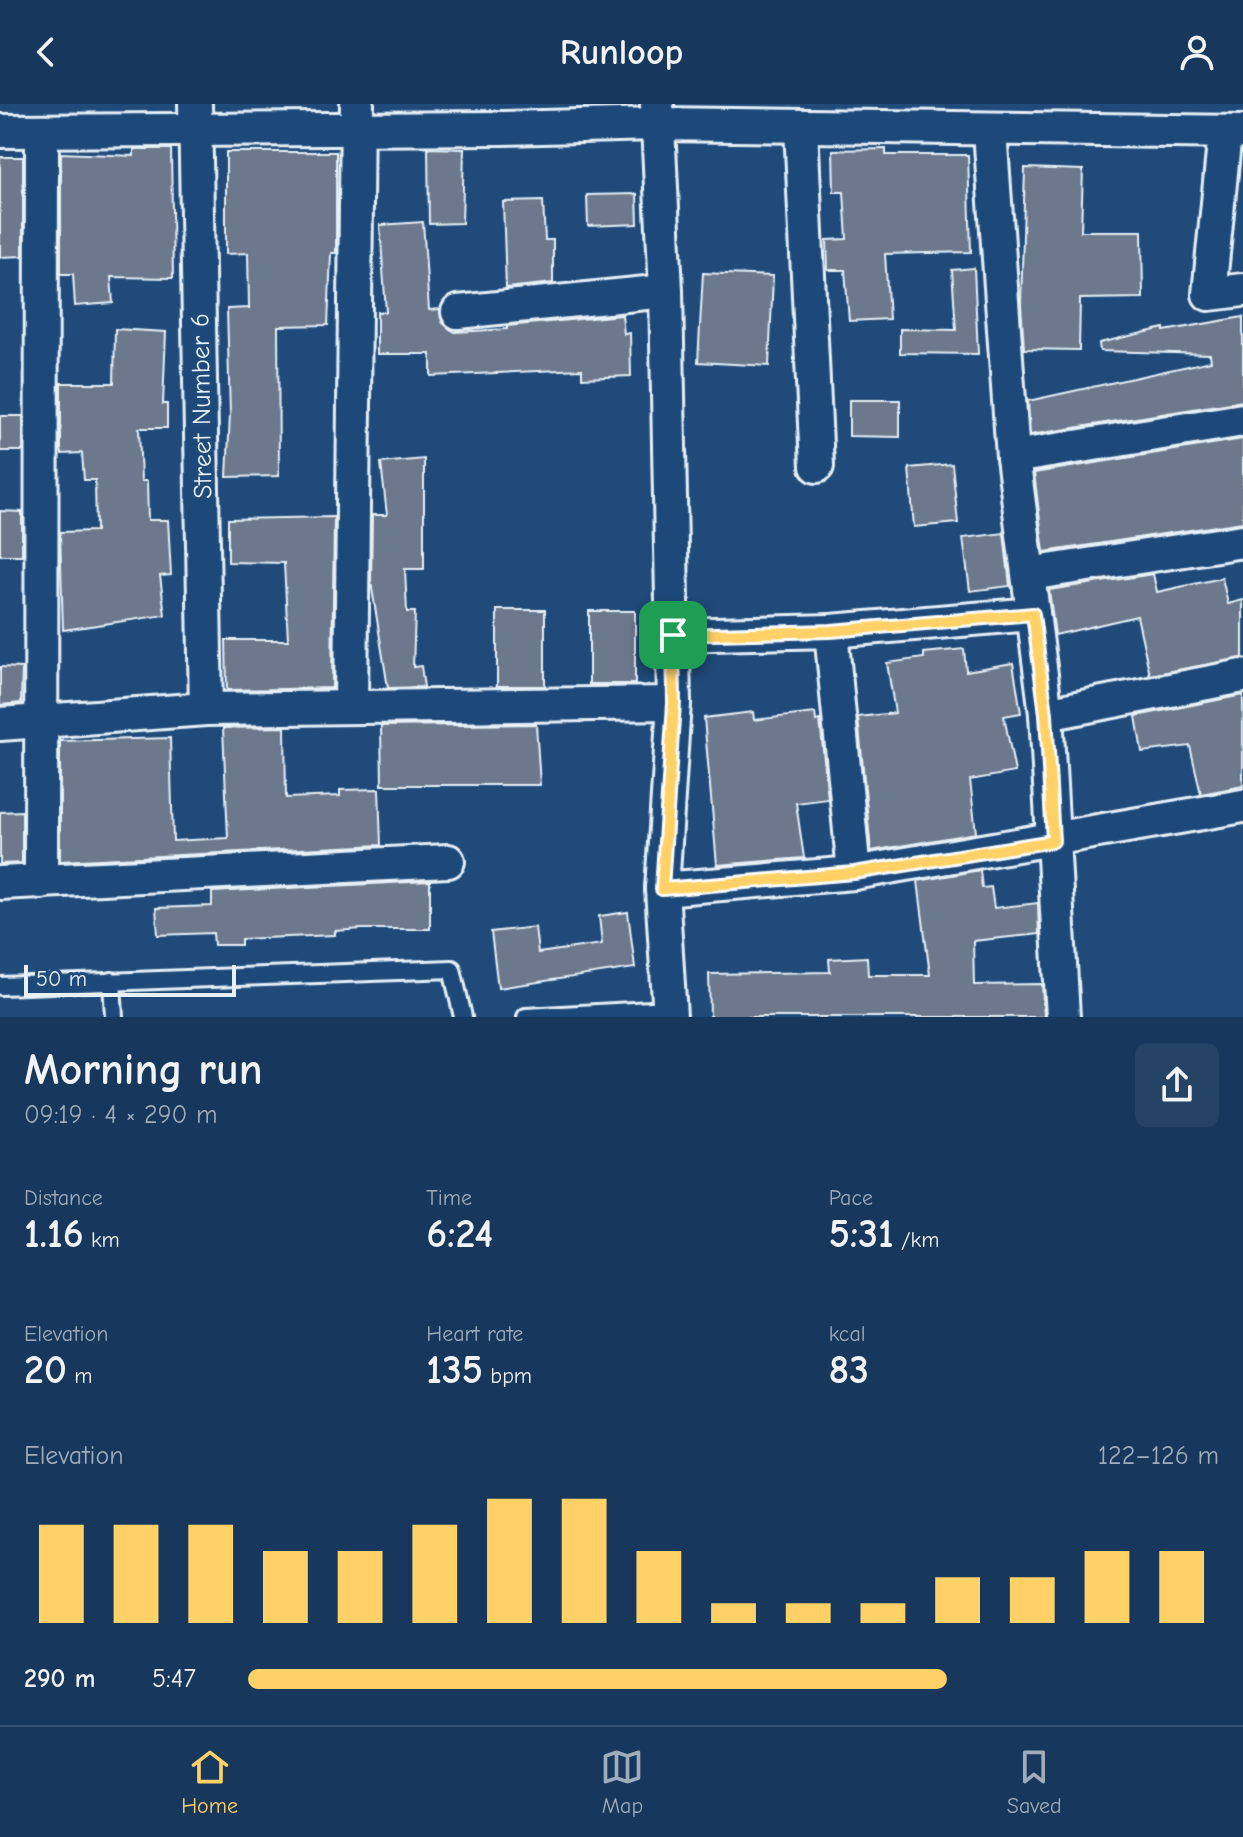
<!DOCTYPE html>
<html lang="en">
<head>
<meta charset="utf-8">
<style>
	:root { --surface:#17385c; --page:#244365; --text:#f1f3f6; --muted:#9eacbb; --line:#365272; --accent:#ffd166 }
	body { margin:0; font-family:"Comic Neue",sans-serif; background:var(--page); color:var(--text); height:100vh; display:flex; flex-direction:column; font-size:30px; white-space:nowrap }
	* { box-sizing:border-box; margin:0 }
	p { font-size:26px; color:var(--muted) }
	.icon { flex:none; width:44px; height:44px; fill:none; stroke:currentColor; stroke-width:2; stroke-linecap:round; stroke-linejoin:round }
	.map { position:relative; height:913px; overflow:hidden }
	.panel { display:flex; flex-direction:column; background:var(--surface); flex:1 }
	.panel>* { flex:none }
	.scale { position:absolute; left:24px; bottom:20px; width:212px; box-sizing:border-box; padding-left:8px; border:4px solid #e8f1f8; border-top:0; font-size:22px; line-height:28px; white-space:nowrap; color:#e8f1f8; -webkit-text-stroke:6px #1f4a7a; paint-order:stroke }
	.pin { position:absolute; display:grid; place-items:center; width:68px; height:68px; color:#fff; margin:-34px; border-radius:16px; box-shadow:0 4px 12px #0006 }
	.round { display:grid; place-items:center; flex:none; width:84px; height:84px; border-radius:12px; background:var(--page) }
	.headline { display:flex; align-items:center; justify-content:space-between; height:136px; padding:0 24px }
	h1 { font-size:44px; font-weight:700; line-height:60px }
	.stats { display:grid; grid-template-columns:repeat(3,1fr); gap:12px; height:136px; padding:8px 24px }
	.stats div { display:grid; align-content:center }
	.stats b { font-size:40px; font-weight:700 }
	.stats small { font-size:22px; font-weight:400 }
	.stats p { font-size:22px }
	.chart { height:224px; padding:16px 24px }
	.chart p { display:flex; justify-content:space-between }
	.chart svg { width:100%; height:144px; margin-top:8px; stroke:var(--accent); stroke-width:6 }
	ul { padding:0 24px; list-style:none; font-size:26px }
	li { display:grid; grid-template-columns:128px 96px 1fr; align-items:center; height:60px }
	li i { height:20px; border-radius:10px; background:var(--accent) }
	header { display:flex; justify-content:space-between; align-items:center; height:104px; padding:0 24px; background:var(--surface); font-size:36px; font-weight:700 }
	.tab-bar { display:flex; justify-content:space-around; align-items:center; height:112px; border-top:2px solid var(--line); background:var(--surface); font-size:22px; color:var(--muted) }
	.tab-bar a { display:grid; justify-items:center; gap:4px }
	.tab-bar .on { color:var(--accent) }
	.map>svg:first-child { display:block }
	.building { fill:#6c788b; stroke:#e8f1f8; stroke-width:2 }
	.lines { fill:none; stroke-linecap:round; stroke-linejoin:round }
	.lane-casing { stroke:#e8f1f8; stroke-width:22 }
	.street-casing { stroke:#e8f1f8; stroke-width:38 }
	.lane { stroke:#1f4a7a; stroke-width:16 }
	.street { stroke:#1f4a7a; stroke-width:32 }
	.route-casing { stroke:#fff; stroke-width:16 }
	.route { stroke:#ffd166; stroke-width:10 }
	.labels { text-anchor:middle; stroke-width:6; stroke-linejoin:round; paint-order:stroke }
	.street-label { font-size:26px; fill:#e8f1f8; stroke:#1f4a7a }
</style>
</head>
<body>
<header><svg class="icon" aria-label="back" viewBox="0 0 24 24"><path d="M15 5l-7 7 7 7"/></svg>Runloop<svg class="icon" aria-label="person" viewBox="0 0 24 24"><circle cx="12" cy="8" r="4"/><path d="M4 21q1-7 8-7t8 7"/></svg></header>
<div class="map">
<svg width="1243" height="913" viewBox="0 0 1243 913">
	<rect width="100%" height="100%" fill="#1f4a7a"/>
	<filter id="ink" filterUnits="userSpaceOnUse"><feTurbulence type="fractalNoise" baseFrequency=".0125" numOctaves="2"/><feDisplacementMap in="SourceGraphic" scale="16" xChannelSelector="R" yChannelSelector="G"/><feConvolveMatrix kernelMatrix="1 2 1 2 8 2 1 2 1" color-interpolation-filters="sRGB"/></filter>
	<g filter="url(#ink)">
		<g class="building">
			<path d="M428,44L464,45L462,119L429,120Z"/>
			<path d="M134,45H171L173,174L111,173L113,199L75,202L73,170H61V49L134,52Z"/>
			<path d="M886,45V51H968L971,148L885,150L889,215L849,217L845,166H828L827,136L847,135L844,88H834L833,46Z"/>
			<path d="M226,48H336V149H331L328,221L278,222L279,372L227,373L230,310L227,205L249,204L248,149L226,150Z"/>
			<path d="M0,53H23V152L0,153Z"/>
			<path d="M1025,64L1083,66L1081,127H1142L1143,194L1080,195L1079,246L1024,245L1021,200Z"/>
			<path d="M637,90L638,120L588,122L587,91Z"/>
			<path d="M543,97L545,136H553V179L506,184L503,98Z"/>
			<path d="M423,118L429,206L440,205L442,218L450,225L455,228L507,225V222L622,211L624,230L630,229L631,272L582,274V265L431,272V250H377V208H386L380,121Z"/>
			<path d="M974,164L978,250L900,249V225L956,226L952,166Z"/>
			<path d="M703,169L773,172L769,262L698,258Z"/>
			<path d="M1243,213V297L1030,331L1028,297L1211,257L1210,250L1100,247L1099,239L1164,224V227Z"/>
			<path d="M115,225L166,228L163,300H167V324H139L141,377H147L148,416H168L171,471L160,472L165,511L63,526L60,428L96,427L95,376H84L82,349L62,350L61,346V279H114Z"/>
			<path d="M849,296H900V333L849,332Z"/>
			<rect x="0" y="312" width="23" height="35"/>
			<path d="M1243,335V418L1044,448L1034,369Z"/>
			<path d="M424,355V465H405L407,508H415L413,563L421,562L424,583L388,584L371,478L372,411H387L381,359Z"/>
			<path d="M952,360L958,419L914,423L909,364Z"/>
			<path d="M0,407L22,408V451H0Z"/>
			<path d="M334,413L332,584L227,586L226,536H288L284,459L228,458V415Z"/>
			<path d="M1004,429L1010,482L970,487L963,434Z"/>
			<path d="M1153,470L1157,488L1222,474L1228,500L1243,496V554L1150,571L1137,512L1055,531L1049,486Z"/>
			<rect x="497" y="506" width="48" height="76"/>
			<rect x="589" y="507" width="46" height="73"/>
			<path d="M964,545L966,567L1013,559L1021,609L1004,612L1015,668L970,676L976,729L871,747L858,613L895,609L887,559L924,554V549Z"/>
			<path d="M0,563L22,564L21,599L0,601Z"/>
			<path d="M1243,591V682L1201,690L1190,642L1142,648L1136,612Z"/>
			<path d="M753,608L754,616L815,609L816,617L820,616L828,695L796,699L804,754L717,761L704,614Z"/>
			<path d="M536,620L540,681H382L381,622Z"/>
			<path d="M285,623L286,694L340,692V686L379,685L381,741L60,757V637L170,634L173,737L228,734L223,624Z"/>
			<path d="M22,707V759L0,760V708Z"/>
			<path d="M980,766L982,784L991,783L994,804L1038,799L1039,830L973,837L974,881L1042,880L1044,913H710L709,870L830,868L829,855L867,853L868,871H930L918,777Z"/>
			<path d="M430,777V825H362L335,827V831L241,835V841H214L213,829L158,831L156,804L212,802V788Z"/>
			<path d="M628,808L635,864L498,884L491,828L535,823L538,849L602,840L599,812Z"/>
		</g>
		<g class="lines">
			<defs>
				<g id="lane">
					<path d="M112,877L114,913"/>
					<path d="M0,882L452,865L463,913"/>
					<path d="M526,913L669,905"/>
				</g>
				<g id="street">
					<path d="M195,0L206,605"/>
					<path d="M657,1L666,187L674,599L662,785L670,913"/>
					<path d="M801,23L817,362"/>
					<path d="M0,27L504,24L657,20L1243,28"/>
					<path d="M990,27L1013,353L1046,610L1063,913"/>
					<path d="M1225,28L1209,190L1243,186"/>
					<path d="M458,208L666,187"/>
					<path d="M1013,353L1243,316"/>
					<path d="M1029,470L1243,437"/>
					<path d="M831,527L1033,510"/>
					<path d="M673,531L831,527L854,769"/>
					<path d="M351,603L357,0"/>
					<path d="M1046,610L1243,572"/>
					<path d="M0,620L206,605L674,599"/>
					<path d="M41,778L42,29"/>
					<path d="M0,779L448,757"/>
					<path d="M662,785L854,769L1243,702"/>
				</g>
			</defs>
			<use href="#lane" class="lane-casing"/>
			<use href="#street" class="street-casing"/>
			<use href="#lane" class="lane"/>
			<use href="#street" class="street"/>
		</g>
	</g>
	<g class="lines" filter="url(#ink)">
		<defs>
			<path id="route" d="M1033,510L1046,610L1053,737L854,769L662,785L674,599L673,531L831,527Z"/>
		</defs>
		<use href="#route" class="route-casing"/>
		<use href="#route" class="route"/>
	</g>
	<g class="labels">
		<g class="street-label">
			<text transform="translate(201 302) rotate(-91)" y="9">Street Number 6</text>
		</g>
	</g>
</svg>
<div class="scale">50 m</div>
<div class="pin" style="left:673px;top:531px;background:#1e9e55"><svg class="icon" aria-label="arrive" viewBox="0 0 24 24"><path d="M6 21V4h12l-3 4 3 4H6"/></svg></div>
</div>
<section class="panel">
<div class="headline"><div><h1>Morning run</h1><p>09:19 · 4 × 290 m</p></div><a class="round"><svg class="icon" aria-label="share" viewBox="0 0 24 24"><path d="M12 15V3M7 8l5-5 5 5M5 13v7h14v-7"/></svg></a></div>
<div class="stats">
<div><p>Distance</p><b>1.16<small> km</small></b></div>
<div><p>Time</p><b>6:24</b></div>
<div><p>Pace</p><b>5:31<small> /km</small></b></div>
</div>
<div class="stats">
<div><p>Elevation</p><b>20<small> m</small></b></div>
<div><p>Heart rate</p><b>135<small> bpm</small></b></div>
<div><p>kcal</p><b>83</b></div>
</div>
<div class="chart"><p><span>Elevation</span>122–126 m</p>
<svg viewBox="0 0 160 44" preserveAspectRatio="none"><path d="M5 44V14M15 44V14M25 44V14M35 44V22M45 44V22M55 44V14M65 44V6M75 44V6M85 44V22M95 44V38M105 44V38M115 44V38M125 44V30M135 44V30M145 44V22M155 44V22"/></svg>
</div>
<ul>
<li><b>290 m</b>5:47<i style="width:72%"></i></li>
</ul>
</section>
<nav class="tab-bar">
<a class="on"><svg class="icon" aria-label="home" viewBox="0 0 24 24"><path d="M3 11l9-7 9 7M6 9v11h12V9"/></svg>Home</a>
<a><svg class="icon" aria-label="map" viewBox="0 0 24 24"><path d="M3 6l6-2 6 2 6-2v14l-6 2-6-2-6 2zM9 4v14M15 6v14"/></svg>Map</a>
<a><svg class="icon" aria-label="saved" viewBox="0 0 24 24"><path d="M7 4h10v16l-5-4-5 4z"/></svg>Saved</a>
</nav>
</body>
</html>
